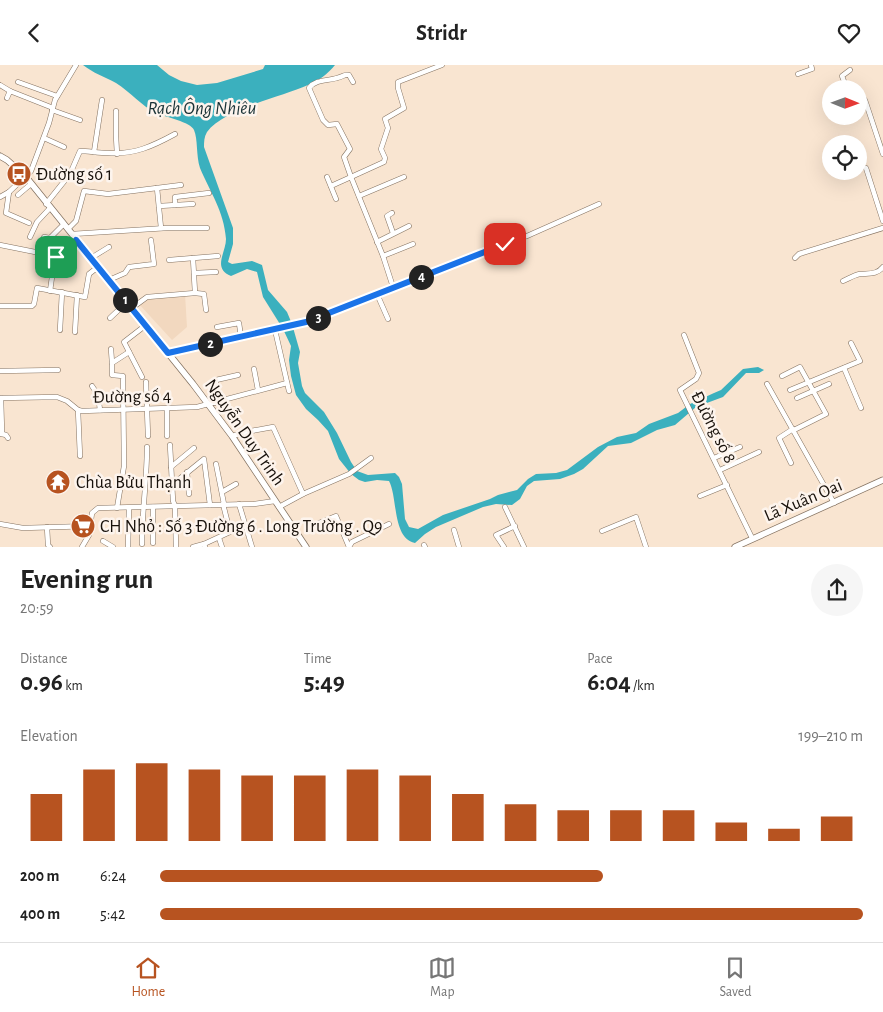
<!DOCTYPE html>
<html lang="en">
<head>
<meta charset="utf-8">
<style>
	:root { --surface:#fff; --page:#f6f6f6; --text:#222; --muted:#767676; --line:#e0e0e0; --accent:#b75320 }
	body { margin:0; font-family:"Alegreya Sans",sans-serif; background:var(--page); color:var(--text); height:100vh; display:flex; flex-direction:column; font-size:19px; white-space:nowrap }
	* { box-sizing:border-box; margin:0 }
	p { font-size:16px; color:var(--muted) }
	.icon { flex:none; width:28px; height:28px; fill:none; stroke:currentColor; stroke-width:2; stroke-linecap:round; stroke-linejoin:round }
	.map { position:relative; height:482px; overflow:hidden }
	.sheet { display:flex; flex-direction:column; background:var(--surface); flex:1 }
	.sheet>* { flex:none }
	.needle { width:32px; rotate:91deg }
	.buttons { position:absolute; left:822px; top:15px; display:grid; gap:10px }
	.buttons a { display:grid; place-items:center; width:45px; height:45px; border-radius:50%; background:var(--surface); box-shadow:0 5px 20px #0002; font-size:25px }
	.pin { position:absolute; display:grid; place-items:center; width:42px; height:42px; color:#fff; margin:-21px; border-radius:10px; box-shadow:0 2px 8px #0006 }
	.km { position:absolute; width:25px; height:25px; margin:-12px; border-radius:50%; background:#222; color:#fff; font-size:14px; line-height:25px; text-align:center }
	.round { display:grid; place-items:center; flex:none; width:52px; height:52px; border-radius:26px; background:var(--page) }
	.head { display:flex; align-items:center; justify-content:space-between; height:85px; padding:0 20px }
	h1 { font-size:28px; font-weight:600; line-height:38px }
	.stats { display:grid; grid-template-columns:repeat(3,1fr); gap:8px; height:85px; padding:5px 20px }
	.stats div { display:grid; align-content:center }
	.stats b { font-size:25px; font-weight:600 }
	.stats small { font-size:14px; font-weight:400 }
	.stats p { font-size:14px }
	.chart { height:140px; padding:10px 20px }
	.chart p { display:flex; justify-content:space-between }
	.chart svg { width:100%; height:90px; margin-top:5px; stroke:var(--accent); stroke-width:6 }
	ul { padding:0 20px; list-style:none; font-size:16px }
	li { display:grid; grid-template-columns:80px 60px 1fr; align-items:center; height:38px }
	li i { height:12px; border-radius:6px; background:var(--accent) }
	header { display:flex; justify-content:space-between; align-items:center; height:65px; padding:0 20px; background:var(--surface); font-size:22px; font-weight:600 }
	.menu { display:flex; justify-content:space-around; align-items:center; height:70px; border-top:1px solid var(--line); background:var(--surface); font-size:14px; color:var(--muted) }
	.menu a { display:grid; justify-items:center; gap:2px }
	.menu .current { color:var(--accent) }
	.map>svg:first-child { display:block }
	.built { fill:#f2d8bf }
	.water { fill:#3bb0be }
	.lines { fill:none; stroke-linecap:round; stroke-linejoin:round }
	.minor-casing { stroke:#857362; stroke-width:5.5 }
	.secondary-casing { stroke:#857362; stroke-width:7 }
	.minor { stroke:#fff; stroke-width:4.5 }
	.secondary { stroke:#fff; stroke-width:5.5 }
	.route-casing { stroke:#fff; stroke-width:10 }
	.route { stroke:#1a73e8; stroke-width:6 }
	.labels { text-anchor:middle; stroke-width:5; stroke-linejoin:round; paint-order:stroke }
	.poi-label { font-size:18px; fill:#18110b; stroke:#fdf4ed; text-anchor:start }
	.street-label { font-size:18px; fill:#18110b; stroke:#fdf4ed }
	.water-label { font-size:19px; font-style:italic; fill:#193236; stroke:#fdf4ed }
</style>
</head>
<body>
<header><svg class="icon" aria-label="back" viewBox="0 0 24 24"><path d="M15 5l-7 7 7 7"/></svg>Stridr<svg class="icon" aria-label="heart" viewBox="0 0 24 24"><path d="M12 20l-8-8c-3-5 5-10 8-4 3-6 11-1 8 4z"/></svg></header>
<div class="map">
<svg width="883" height="482" viewBox="0 0 883 482">
	<rect width="100%" height="100%" fill="#f9e5d1"/>
	<path class="built" d="M185,229L187,262L172,275L139,239L149,232Z"/>
	<path class="water" d="M83,0H157L169,10L181,16L197,20L217,18L263,4L265,0H335C328,9 318,16 308,20C281,32 224,44 207,67C204,72 204,77 204,82L233,163V179L228,197L232,199L252,196L262,200L268,225L287,247L292,259L300,287L298,298L302,321L305,328L324,347L337,368L351,397L357,406L368,410L395,408L399,412L402,419L405,454L409,462L418,464L443,450L490,434L498,430L517,425L528,414L536,409L556,408L567,405L598,382L617,372L636,368L649,359L678,348L690,339L714,328L721,325L743,304L758,302L764,305L759,308H746L723,332L696,342L675,360L657,365L631,378L608,381L583,404L574,409L560,414L534,416L527,421L520,434L512,440L496,439L483,442L436,462L425,469L415,478C392,473 398,433 389,416L377,415L365,417L359,415L351,409L339,394L328,366L318,355L306,344L296,330L291,311L289,295L291,281L283,264L263,232L257,207L247,204L231,211C212,203 226,188 226,174C224,146 210,127 200,103C196,91 198,74 194,65C191,57 165,52 156,48C142,41 130,27 116,18C105,12 93,8 83,0Z"/>
	<g class="lines">
		<defs>
			<g id="minor">
				<path d="M798,9L812,4L811,0"/>
				<path d="M18,17L57,31"/>
				<path d="M0,20L10,26"/>
				<path d="M847,24L842,11L850,5"/>
				<path d="M7,33L10,26L53,43"/>
				<path d="M859,37L865,35L883,89"/>
				<path d="M52,45L80,55"/>
				<path d="M116,46V71L117,89"/>
				<path d="M44,73L64,82"/>
				<path d="M94,87L102,35"/>
				<path d="M866,103L883,156"/>
				<path d="M327,112L336,134"/>
				<path d="M331,121L351,112L344,92L350,84L337,59L328,60L323,55L309,23C316,14 328,16 337,13C343,12 344,9 349,10L353,17"/>
				<path d="M18,130L31,119"/>
				<path d="M359,131L404,112"/>
				<path d="M0,132L9,127"/>
				<path d="M46,139L70,109L80,86C89,86 98,88 108,88C134,90 153,81 175,69"/>
				<path d="M175,140V132L209,128"/>
				<path d="M159,141L193,139"/>
				<path d="M392,148L387,151L393,168"/>
				<path d="M29,158L6,148L9,127L31,106L49,58L55,35L76,0"/>
				<path d="M161,163L157,123L181,120"/>
				<path d="M68,164L76,156L84,126L108,129L157,123"/>
				<path d="M72,169L167,163H207"/>
				<path d="M30,172L37,157L50,143"/>
				<path d="M377,177L409,161"/>
				<path d="M0,180L55,191L50,226"/>
				<path d="M39,188L44,172L50,173L64,159"/>
				<path d="M383,191L413,179"/>
				<path d="M56,193L66,195L77,175"/>
				<path d="M91,193L109,182"/>
				<path d="M795,193L799,189L883,163"/>
				<path d="M169,195L218,191"/>
				<path d="M194,208L216,207"/>
				<path d="M109,215L125,208L129,202L154,199L151,175"/>
				<path d="M843,216C848,214 854,210 860,209C868,208 877,210 883,202"/>
				<path d="M393,222L383,191L351,112L384,97L385,93L381,84L388,63L385,54L404,43L398,23V17L442,0"/>
				<path d="M195,228L204,229L206,245"/>
				<path d="M377,229L388,254"/>
				<path d="M0,241H32L34,239L37,223L85,232L89,209L94,205L100,204"/>
				<path d="M132,243L147,232L195,228L193,193"/>
				<path d="M110,253L127,237"/>
				<path d="M217,262L239,258L241,272"/>
				<path d="M60,265L62,227"/>
				<path d="M275,265L289,326"/>
				<path d="M75,267L77,230"/>
				<path d="M684,270L699,308L696,314L680,325L752,473"/>
				<path d="M111,284L112,298"/>
				<path d="M168,288L275,265L317,253L527,171L599,139"/>
				<path d="M844,303L861,343"/>
				<path d="M254,304L258,325"/>
				<path d="M0,306L58,305"/>
				<path d="M782,311L800,302L826,349L794,365"/>
				<path d="M142,312L124,277L146,260"/>
				<path d="M146,317L148,371"/>
				<path d="M767,319L834,438"/>
				<path d="M92,321L98,330L100,345"/>
				<path d="M790,325L860,296L851,278"/>
				<path d="M0,333L57,332L67,336L78,345L82,346L197,342L287,318"/>
				<path d="M797,333L829,319"/>
				<path d="M215,338L216,315L238,310"/>
				<path d="M167,344V371"/>
				<path d="M78,345L80,391"/>
				<path d="M0,369H2V366L1,333"/>
				<path d="M2,369L6,370L8,373"/>
				<path d="M232,371L251,366L273,362L303,429"/>
				<path d="M170,380L173,436L175,441L176,482"/>
				<path d="M714,393L740,382"/>
				<path d="M791,398L779,373L793,364"/>
				<path d="M216,399L224,439"/>
				<path d="M171,402L194,383"/>
				<path d="M720,405L759,387"/>
				<path d="M187,407L189,429"/>
				<path d="M172,420L204,394L210,440"/>
				<path d="M222,427L236,419"/>
				<path d="M700,431L727,420"/>
				<path d="M239,439L252,482"/>
				<path d="M279,442L303,429L349,409L371,393"/>
				<path d="M505,442L524,482"/>
				<path d="M117,443L124,401L123,311L112,310V298L129,287"/>
				<path d="M319,458L336,451L349,482"/>
				<path d="M0,459L23,463L91,461"/>
				<path d="M47,462L48,480L50,482"/>
				<path d="M454,465L459,482"/>
				<path d="M602,466L636,452L646,482"/>
				<path d="M219,473L222,482"/>
				<path d="M103,476L113,482"/>
				<path d="M153,478V442"/>
				<path d="M142,479C142,446 147,414 147,382"/>
				<path d="M424,480L425,482"/>
				<path d="M82,482L89,470L92,448L98,443L254,439L275,436"/>
				<path d="M128,482L129,443"/>
				<path d="M193,482L204,479"/>
				<path d="M205,482L204,479L230,467L223,439"/>
				<path d="M349,482L352,477L389,459"/>
				<path d="M504,482L496,470L515,461"/>
			</g>
			<g id="secondary">
				<path d="M0,91L7,95L26,112L193,319L232,371L306,482"/>
				<path d="M735,482L883,415"/>
			</g>
		</defs>
		<use href="#minor" class="minor-casing"/>
		<use href="#secondary" class="secondary-casing"/>
		<use href="#minor" class="minor"/>
		<use href="#secondary" class="secondary"/>
	</g>
	<g class="lines">
		<defs>
			<path id="route" d="M56,192L66,195L76,175L168,288L306,257L505,179"/>
		</defs>
		<use href="#route" class="route-casing"/>
		<use href="#route" class="route"/>
	</g>
	<defs>
		<symbol id="bus-disc" viewBox="-11 -11 22 22"><circle r="9.5" fill="#b75320" stroke="#fdf4ed"/><path d="M-5-6H5V4H4V6H2V4H-2V6H-4V4H-5ZM-3.5-4V0h7V-4ZM-3.5 1.2v1.5H-2V1.2ZM2 1.2v1.5H3.5V1.2Z" fill="#fff"/></symbol>
		<symbol id="temple-disc" viewBox="-11 -11 22 22"><circle r="9.5" fill="#b75320" stroke="#fdf4ed"/><path d="M0-6L5-2H3V0L6.5 2.5H4V6H1.5V3h-3V6H-4V2.5H-6.5L-3 0V-2H-5Z" fill="#fff"/></symbol>
		<symbol id="supermarket-disc" viewBox="-11 -11 22 22"><circle r="9.5" fill="#b75320" stroke="#fdf4ed"/><path d="M-6-5.5h2.5l.6 2H6L4.5 2H-2.5L-4.4-4H-6ZM-1.5 3.2a1.3 1.3 0 1 0 .1 0ZM3 3.2a1.3 1.3 0 1 0 .1 0Z" fill="#fff"/></symbol>
	</defs>
	<g fill-rule="evenodd">
		<use href="#bus-disc" x="5" y="95" width="28" height="28"/>
		<use href="#temple-disc" x="44" y="403" width="28" height="28"/>
		<use href="#supermarket-disc" x="69" y="447" width="28" height="28"/>
	</g>
	<g class="labels">
		<g class="poi-label">
			<text x="36" y="115">Đường số 1</text>
			<text x="76" y="423">Chùa Bửu Thạnh</text>
			<text x="100" y="467">CH Nhỏ : Số 3 Đường 6 . Long Trường . Q9</text>
		</g>
		<g class="street-label">
			<text transform="translate(132 331) rotate(-1)" y="6">Đường số 4</text>
			<text transform="translate(714 362) rotate(63)" y="6">Đường số 8</text>
			<text transform="translate(245 367) rotate(55)" y="6">Nguyễn Duy Trinh</text>
			<text transform="translate(803 435) rotate(-23)" y="6">Lã Xuân Oai</text>
		</g>
		<g class="water-label">
			<text x="202" y="49">Rạch Ông Nhiêu</text>
		</g>
	</g>
</svg>
<div class="buttons">
<a><svg class="needle" viewBox="-14 -14 28 28"><path d="M0-13l5 13h-10z" fill="#e53935"/><path d="M0 13l5-13h-10z" fill="#767676"/></svg></a>
<a><svg class="icon" aria-label="locate" viewBox="0 0 24 24"><circle cx="12" cy="12" r="6"/><path d="M12 2v4M12 18v4M2 12h4M18 12h4"/></svg></a>
</div>
<div class="pin" style="left:56px;top:192px;background:#1e9e55"><svg class="icon" aria-label="arrive" viewBox="0 0 24 24"><path d="M6 21V4h12l-3 4 3 4H6"/></svg></div>
<div class="pin" style="left:505px;top:179px;background:#d93025"><svg class="icon" aria-label="check" viewBox="0 0 24 24"><path d="M5 12l5 5 9-10"/></svg></div>
<b class="km" style="left:125px;top:235px">1</b>
<b class="km" style="left:210px;top:279px">2</b>
<b class="km" style="left:318px;top:253px">3</b>
<b class="km" style="left:421px;top:212px">4</b>
</div>
<section class="sheet">
<div class="head"><div><h1>Evening run</h1><p>20:59</p></div><a class="round"><svg class="icon" aria-label="share" viewBox="0 0 24 24"><path d="M12 15V3M7 8l5-5 5 5M5 13v7h14v-7"/></svg></a></div>
<div class="stats">
<div><p>Distance</p><b>0.96<small> km</small></b></div>
<div><p>Time</p><b>5:49</b></div>
<div><p>Pace</p><b>6:04<small> /km</small></b></div>
</div>
<div class="chart"><p><span>Elevation</span>199–210 m</p>
<svg viewBox="0 0 160 44" preserveAspectRatio="none"><path d="M5 44V21M15 44V9M25 44V6M35 44V9M45 44V12M55 44V12M65 44V9M75 44V12M85 44V21M95 44V26M105 44V29M115 44V29M125 44V29M135 44V35M145 44V38M155 44V32"/></svg>
</div>
<ul>
<li><b>200 m</b>6:24<i style="width:63%"></i></li>
<li><b>400 m</b>5:42<i style="width:100%"></i></li>
</ul>
</section>
<nav class="menu">
<a class="current"><svg class="icon" aria-label="home" viewBox="0 0 24 24"><path d="M3 11l9-7 9 7M6 9v11h12V9"/></svg>Home</a>
<a><svg class="icon" aria-label="map" viewBox="0 0 24 24"><path d="M3 6l6-2 6 2 6-2v14l-6 2-6-2-6 2zM9 4v14M15 6v14"/></svg>Map</a>
<a><svg class="icon" aria-label="saved" viewBox="0 0 24 24"><path d="M7 4h10v16l-5-4-5 4z"/></svg>Saved</a>
</nav>
</body>
</html>
